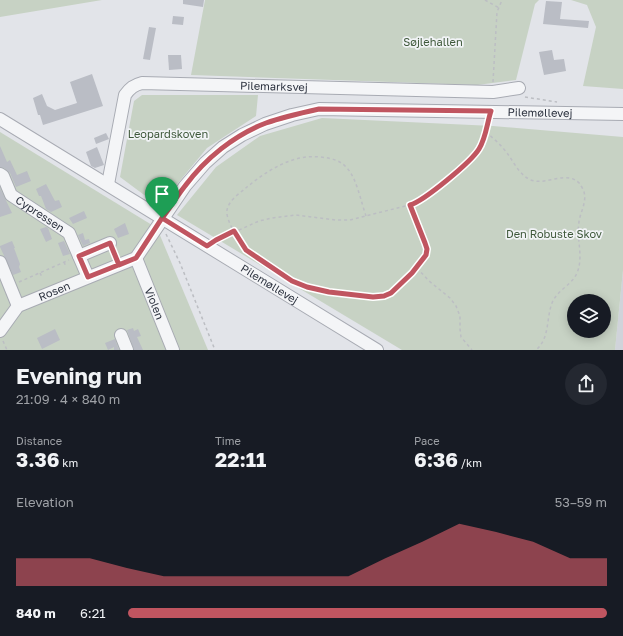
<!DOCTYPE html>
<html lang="en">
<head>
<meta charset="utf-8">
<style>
	:root { --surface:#171b24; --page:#242831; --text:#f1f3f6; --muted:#9ea1a6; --accent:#c05560 }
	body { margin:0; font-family:"Golos Text",sans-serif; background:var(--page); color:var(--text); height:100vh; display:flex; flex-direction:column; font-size:15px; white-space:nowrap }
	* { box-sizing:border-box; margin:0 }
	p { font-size:13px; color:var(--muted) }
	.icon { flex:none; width:22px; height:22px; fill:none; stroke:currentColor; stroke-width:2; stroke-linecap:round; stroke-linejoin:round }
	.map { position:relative; height:350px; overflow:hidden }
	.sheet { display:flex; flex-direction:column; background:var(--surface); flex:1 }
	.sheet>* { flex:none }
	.controls { position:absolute; left:567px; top:294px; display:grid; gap:8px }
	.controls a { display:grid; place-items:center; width:44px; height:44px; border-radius:50%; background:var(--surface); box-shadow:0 2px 10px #0003; font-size:20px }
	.pin { position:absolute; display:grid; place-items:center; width:34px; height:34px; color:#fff; margin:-41px -17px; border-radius:50% 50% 50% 0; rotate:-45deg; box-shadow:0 0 4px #0007 }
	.pin .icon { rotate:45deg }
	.round { display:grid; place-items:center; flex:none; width:42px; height:42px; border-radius:21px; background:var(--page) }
	.headline { display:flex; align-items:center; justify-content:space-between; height:68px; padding:0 16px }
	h1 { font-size:22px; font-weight:700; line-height:30px }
	.stats { display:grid; grid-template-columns:repeat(3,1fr); gap:6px; height:68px; padding:4px 16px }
	.stats div { display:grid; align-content:center }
	.stats b { font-size:20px; font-weight:700 }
	.stats small { font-size:11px; font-weight:400 }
	.stats p { font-size:11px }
	.chart { height:112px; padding:8px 16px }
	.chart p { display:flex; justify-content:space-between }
	.chart svg { width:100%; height:72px; margin-top:4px; fill:var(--accent); opacity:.7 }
	ul { padding:0 16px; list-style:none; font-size:13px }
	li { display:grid; grid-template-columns:64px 48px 1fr; align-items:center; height:30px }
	li i { height:10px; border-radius:5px; background:var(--accent) }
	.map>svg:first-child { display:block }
	.built { fill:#d0d3da }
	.green { fill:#c7d2c4; fill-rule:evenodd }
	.building { fill:#babdc5 }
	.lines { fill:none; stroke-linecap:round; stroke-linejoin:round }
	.minor-casing { stroke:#a8abb3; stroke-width:14 }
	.path { stroke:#bcbec3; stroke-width:1.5; stroke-dasharray:3 3; stroke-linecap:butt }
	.minor { stroke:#f4f5f7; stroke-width:12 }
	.route-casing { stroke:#fff; stroke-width:8 }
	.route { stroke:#c05560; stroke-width:5 }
	.labels { text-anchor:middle; stroke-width:3.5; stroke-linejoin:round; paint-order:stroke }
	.park-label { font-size:11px; fill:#3f593b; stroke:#f1f3f6 }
	.street-label { font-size:11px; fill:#2c323f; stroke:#f1f3f6 }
</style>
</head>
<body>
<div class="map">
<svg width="623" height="350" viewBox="0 0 623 350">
	<rect width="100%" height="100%" fill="#e2e4e9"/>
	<path class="built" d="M623,270V350H615Z"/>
	<g class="green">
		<path d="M0,0H102L0,17Z"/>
		<path d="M205,0H539L535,4L516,80L477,85L191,75Z"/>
		<path d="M571,0H623V89L583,86L596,27L587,5Z"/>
		<path d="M142,95H258L256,116L207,148L159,206L120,177L134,101Z"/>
		<path d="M322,118L493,126L623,137V270L615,350H402L177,215L216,167L260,136ZM574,301H604V331H574Z"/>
		<path d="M0,132L152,225L159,233L208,350H0Z"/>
	</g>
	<g class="building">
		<path d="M183,0H204L203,7L183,4Z"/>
		<path d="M546,1L562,2L560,19L589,21L588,28L543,24Z"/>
		<path d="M173,16L184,17L183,25L172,24Z"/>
		<path d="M149,27L156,28L150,60L143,59Z"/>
		<path d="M552,50L554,60L564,59L566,71L544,75L539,52Z"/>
		<path d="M168,55H181L182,69L169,70Z"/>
		<path d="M92,74L103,106L43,125L40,115H38L33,98L42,94L47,106L55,110L77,103L70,82Z"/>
		<path d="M106,133L109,139L96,144L94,138Z"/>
		<path d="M0,146L7,162L10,160L17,175L27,171L31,181L16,187L10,173L4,168L0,167Z"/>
		<path d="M97,147L104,165L95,168L91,166L86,152Z"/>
		<path d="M46,184L55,201L59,200L62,207L51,212L46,209L41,196H39L36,189Z"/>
		<path d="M0,188L12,213L0,217Z"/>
		<path d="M84,211L87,218L73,224L69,218Z"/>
		<path d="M125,223L129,234L118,238L114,229Z"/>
		<path d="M46,227L48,228L52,239L46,242L40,229Z"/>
		<path d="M83,233L85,240L89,239L90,243L83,246L78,235Z"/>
		<path d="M12,241L15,248H14L20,264L19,267L21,272L13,275L0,247V246Z"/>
		<path d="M64,241L70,254L63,256L58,243Z"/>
		<path d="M133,328L134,331L138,329L141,336L137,337L143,350H134L127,330Z"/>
		<path d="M55,329L60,340L42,349L37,338Z"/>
		<path d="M115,339L119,350H114V347L108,350L105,343Z"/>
	</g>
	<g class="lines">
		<defs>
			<g id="minor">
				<path id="s1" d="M0,119L377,350"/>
				<path id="s2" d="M0,174L3,176L11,195L69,233L88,277"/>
				<path id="s3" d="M108,184L125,95C130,88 134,85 142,83L493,92L519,88"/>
				<path d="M79,256L110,243"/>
				<path id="s4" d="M136,258L173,350"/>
				<path d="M0,262L18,306"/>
				<path id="s5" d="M0,331L18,306L136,258L185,186L205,163L223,147L242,135L265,124L292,115L319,109L623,114"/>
				<path d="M121,335L127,350"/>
			</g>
		</defs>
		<use href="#minor" class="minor-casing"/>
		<g class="path">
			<path d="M485,0L499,8"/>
			<path d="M493,82L497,12L502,0"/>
			<path d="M525,97L557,102"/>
			<path d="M486,132C493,138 501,145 507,153C514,162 519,175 531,180C547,186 567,169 580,184C581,186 584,190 584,192C587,202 580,213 579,222C576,239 584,256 577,273C572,285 557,290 552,303C546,319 550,338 536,350"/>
			<path d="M366,216C361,202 357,179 347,168C340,160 331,158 320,157C293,154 268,170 247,187C240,193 229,200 227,210C226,217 231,226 234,232C238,238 241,245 246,250C251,256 259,260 266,264C275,270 284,277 294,282C316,291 366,303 389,294C399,290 407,279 414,271C422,262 429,256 425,243L410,205"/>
			<path d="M166,234L180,263L215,350"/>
			<path d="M217,240L259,221L272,218L296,215L336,220H350L413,204L425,196L472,158L479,148L488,121"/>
			<path d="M64,262L66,267"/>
			<path d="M417,268L429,281L450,298L456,306L460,316V329L461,337L472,350"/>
			<path d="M40,273L42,277"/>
			<path d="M19,282L69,260"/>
			<path d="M3,341L7,350"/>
		</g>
		<use href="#minor" class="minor"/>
	</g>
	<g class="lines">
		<defs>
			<path id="route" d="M162,218L136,258L88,277L79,256L110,243L119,265L136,258L162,218L207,246L216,240L234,231L246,250L292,281L307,287L329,292L373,297L384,296L391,293L412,273L426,255L427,249L425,243L410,205C424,201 471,162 479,149C486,138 487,123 491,111L319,109C301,113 283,117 266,123C234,135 205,159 185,186C177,196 170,208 162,218"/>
		</defs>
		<use href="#route" class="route-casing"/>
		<use href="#route" class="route"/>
	</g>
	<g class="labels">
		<g class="park-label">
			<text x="433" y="46">Søjlehallen</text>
			<text x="168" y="138">Leopardskoven</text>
			<text x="554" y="238">Den Robuste Skov</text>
		</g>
		<g class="street-label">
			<text dy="4" stroke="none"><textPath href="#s3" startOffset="244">Pilemarksvej</textPath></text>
			<text dy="4" stroke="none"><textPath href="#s5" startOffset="625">Pilemøllevej</textPath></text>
			<text dy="4" stroke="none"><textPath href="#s2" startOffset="59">Cypressen</textPath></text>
			<text dy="4" stroke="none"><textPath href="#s1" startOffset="316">Pilemøllevej</textPath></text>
			<text dy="4" stroke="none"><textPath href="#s5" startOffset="70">Rosen</textPath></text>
			<text dy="4" stroke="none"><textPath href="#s4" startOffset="49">Violen</textPath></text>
		</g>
	</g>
</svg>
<div class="controls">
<a><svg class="icon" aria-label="layers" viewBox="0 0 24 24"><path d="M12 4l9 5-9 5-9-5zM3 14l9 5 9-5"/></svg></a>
</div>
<div class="pin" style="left:162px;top:218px;background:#1e9e55"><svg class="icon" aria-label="arrive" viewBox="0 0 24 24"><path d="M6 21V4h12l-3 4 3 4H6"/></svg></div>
</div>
<section class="sheet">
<div class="headline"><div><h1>Evening run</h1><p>21:09 · 4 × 840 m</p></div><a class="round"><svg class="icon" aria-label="share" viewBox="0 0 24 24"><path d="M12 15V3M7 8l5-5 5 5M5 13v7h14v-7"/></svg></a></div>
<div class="stats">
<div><p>Distance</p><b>3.36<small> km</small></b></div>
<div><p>Time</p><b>22:11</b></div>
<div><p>Pace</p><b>6:36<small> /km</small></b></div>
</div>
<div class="chart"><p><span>Elevation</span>53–59 m</p>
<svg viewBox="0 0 160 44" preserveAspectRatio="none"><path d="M0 44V27L10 27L20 27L30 33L40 38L50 38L60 38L70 38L80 38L90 38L100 27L110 17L120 6L130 11L140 17L150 27L160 27V44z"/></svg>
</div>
<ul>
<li><b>840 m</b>6:21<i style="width:100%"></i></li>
</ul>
</section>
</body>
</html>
